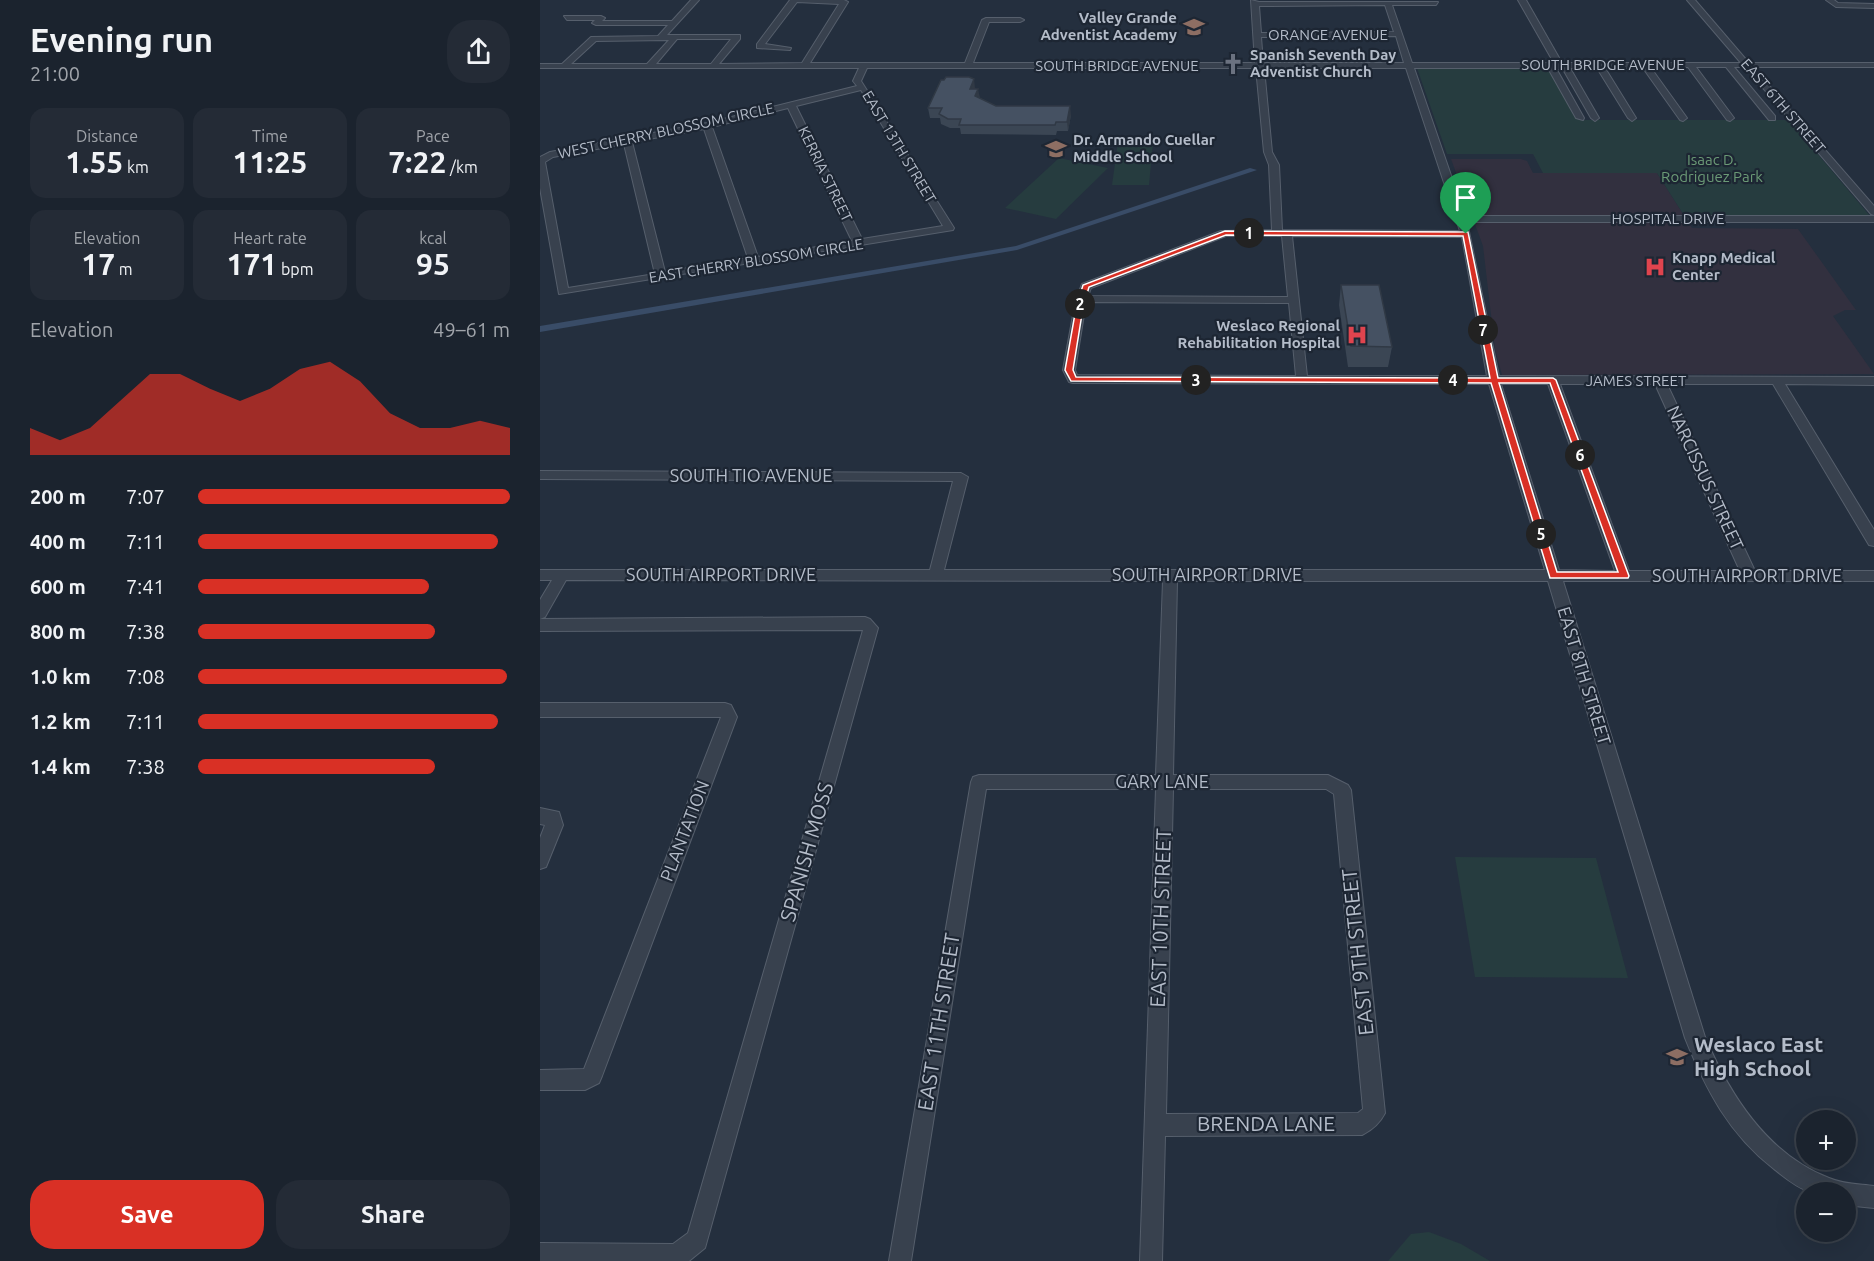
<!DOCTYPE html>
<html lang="en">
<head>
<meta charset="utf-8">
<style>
	:root { --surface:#1b232e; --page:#242b36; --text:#f1f3f6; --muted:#a0a4aa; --line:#39404a; --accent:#d93025 }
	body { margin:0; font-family:Ubuntu,sans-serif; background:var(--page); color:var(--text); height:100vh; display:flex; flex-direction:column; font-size:22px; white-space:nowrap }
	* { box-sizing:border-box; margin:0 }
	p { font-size:20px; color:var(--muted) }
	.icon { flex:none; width:33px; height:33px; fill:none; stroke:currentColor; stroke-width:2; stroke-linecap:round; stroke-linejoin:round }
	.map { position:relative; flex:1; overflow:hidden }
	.side { display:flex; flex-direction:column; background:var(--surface); width:540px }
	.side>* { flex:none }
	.fabs { position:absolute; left:1256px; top:1110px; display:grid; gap:12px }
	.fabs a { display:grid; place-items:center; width:60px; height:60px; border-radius:50%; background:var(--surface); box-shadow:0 6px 24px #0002,0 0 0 2px var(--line); font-size:30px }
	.pin { position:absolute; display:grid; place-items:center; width:51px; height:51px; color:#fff; margin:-62px -26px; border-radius:50% 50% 50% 0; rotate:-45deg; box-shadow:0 0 6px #0007 }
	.pin .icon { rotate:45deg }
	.km { position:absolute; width:30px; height:30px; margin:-15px; border-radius:50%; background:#222; color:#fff; font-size:16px; line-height:30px; text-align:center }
	.round { display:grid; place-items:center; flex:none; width:63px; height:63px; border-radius:24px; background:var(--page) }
	.head { display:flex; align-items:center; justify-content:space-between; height:102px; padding:0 30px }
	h1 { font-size:33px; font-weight:700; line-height:45px }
	.figures { display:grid; grid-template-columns:repeat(3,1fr); gap:9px; height:102px; padding:6px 30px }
	.figures div { display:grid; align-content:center; border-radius:15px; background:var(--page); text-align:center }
	.figures b { font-size:30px; font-weight:700 }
	.figures small { font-size:16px; font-weight:400 }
	.figures p { font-size:16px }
	.chart { height:168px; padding:12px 30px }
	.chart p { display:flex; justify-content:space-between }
	.chart svg { width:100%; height:108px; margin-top:6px; fill:var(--accent); opacity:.7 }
	.action { display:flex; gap:12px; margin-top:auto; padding:12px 30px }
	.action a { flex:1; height:69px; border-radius:24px; background:var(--accent); color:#fff; font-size:24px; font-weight:700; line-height:69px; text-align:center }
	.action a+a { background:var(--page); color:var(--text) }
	ul { padding:0 30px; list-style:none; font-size:20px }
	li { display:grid; grid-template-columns:96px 72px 1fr; align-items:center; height:45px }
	li i { height:15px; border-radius:8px; background:var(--accent) }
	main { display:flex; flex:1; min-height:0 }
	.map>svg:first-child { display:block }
	.medical { fill:#32303f }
	.green { fill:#263c3f }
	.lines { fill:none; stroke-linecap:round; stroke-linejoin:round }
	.canal { fill:#394c67; fill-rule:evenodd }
	.minor-casing { stroke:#565f6c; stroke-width:2 }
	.minor { fill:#38414e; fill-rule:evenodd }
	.wall { fill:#3b4654 }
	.shaded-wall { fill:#303945 }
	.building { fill:#455162; stroke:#303945; stroke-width:1.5 }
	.route { fill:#d93025; stroke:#fff; stroke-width:1.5; fill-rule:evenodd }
	.labels { text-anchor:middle; stroke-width:4.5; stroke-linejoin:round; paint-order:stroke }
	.far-poi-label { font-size:15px; font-weight:bold; fill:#b4bcc9; stroke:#1d2633; text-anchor:start }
	.far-street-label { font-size:15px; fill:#b4bcc9; stroke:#1d2633 }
	.far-park-label { font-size:15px; fill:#6b9a76; stroke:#1d2633 }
	.street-label { font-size:18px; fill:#b4bcc9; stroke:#1d2633 }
	.near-street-label { font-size:21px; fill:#b4bcc9; stroke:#1d2633 }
	.near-poi-label { font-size:21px; font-weight:bold; fill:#b4bcc9; stroke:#1d2633; text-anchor:start }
</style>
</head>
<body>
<main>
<section class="side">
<div class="head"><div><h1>Evening run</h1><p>21:00</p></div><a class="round"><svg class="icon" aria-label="share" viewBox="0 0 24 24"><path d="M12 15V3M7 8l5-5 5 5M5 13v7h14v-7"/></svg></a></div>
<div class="figures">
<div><p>Distance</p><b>1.55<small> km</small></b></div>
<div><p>Time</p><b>11:25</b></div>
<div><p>Pace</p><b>7:22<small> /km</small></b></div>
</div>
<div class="figures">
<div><p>Elevation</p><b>17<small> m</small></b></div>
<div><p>Heart rate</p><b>171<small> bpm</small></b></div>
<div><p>kcal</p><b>95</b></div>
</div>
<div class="chart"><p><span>Elevation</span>49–61 m</p>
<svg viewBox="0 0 160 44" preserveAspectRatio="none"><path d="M0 44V33L10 38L20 33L30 22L40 11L50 11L60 17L70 22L80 17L90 9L100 6L110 14L120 27L130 33L140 33L150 30L160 33V44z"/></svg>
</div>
<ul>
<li><b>200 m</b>7:07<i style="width:100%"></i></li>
<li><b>400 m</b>7:11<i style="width:96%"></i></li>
<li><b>600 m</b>7:41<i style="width:74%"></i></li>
<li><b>800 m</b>7:38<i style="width:76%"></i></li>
<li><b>1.0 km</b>7:08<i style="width:99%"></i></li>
<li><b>1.2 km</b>7:11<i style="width:96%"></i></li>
<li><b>1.4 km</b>7:38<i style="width:76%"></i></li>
</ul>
<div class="action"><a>Save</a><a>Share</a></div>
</section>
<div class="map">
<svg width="1334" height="1261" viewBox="0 0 1334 1261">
	<rect width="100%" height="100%" fill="#242f3e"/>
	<path class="medical" d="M911,159H981L987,161L993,173H1117L1152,228L1258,229L1316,310H1305L1293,316L1334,374L962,375L955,349L943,246Z"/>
	<g class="green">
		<path d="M877,68H1011L1040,120H1249L1330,216L1145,217L1117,173H1003L993,154H907Z"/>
		<path d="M578,142L613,143L609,185H572Z"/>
		<path d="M519,158L568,168L516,219L465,208Z"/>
		<path d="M915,857L1056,858L1088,978L935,977Z"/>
		<path d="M889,1232L921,1244L950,1261H848L871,1234Z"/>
	</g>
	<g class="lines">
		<path class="canal" d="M710,168L717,170L477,250L0,332V326L476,246Z"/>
		<defs>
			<g id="minor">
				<path d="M151,0H159L127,35H200V39L179,64L262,63L299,4L257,2L225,44L251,48L250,50L217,48V44L250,0H304L308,2L270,63H425L442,20L446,18H480L484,20L480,22H449L433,63H715L711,0L719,2H898L896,5H852L872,63H1014L978,0H986L1022,63H1201L1147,0H1155L1209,63H1334V67H1213L1334,206V215L1331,214L1205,67H1194L1235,116V120H1229L1186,67H1156L1194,118L1190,121L1187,120L1148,67L1111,68L1147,118L1143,121L1140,120L1103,68H1065L1096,118L1092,121L1088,118L1057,68H1030L1059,118L1055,121L1051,118L1024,71L1020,68L1017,70L1044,118L1043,120L1036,118L1009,70L1011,68H874L925,216H1334V222H927L959,376L1334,377V385L1245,384L1334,530V546L1329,545L1233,384H1127L1215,571H1334V581H1023L1165,1037C1190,1095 1227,1154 1289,1178C1303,1184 1319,1184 1334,1186V1208L1305,1205V1192C1294,1192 1278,1195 1268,1191C1256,1187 1244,1177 1234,1169C1189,1134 1166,1090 1145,1038L1008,581H637L633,775H788L808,785L811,790L845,1113C840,1123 832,1130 822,1135L625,1136L622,1261H600L616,789H446L371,1261H349L431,782L433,777L439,775H616L623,581L26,580L5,617L0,619V600L12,580H0V570H390L413,481L0,479V471L421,473L428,477L404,570H1005L949,384L533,383L529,382L523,370L536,299L542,284L681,231L732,230L729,165L724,152L716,68H327L321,81L414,228L413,230L19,294L0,188V157L10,152L167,123L317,86L313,81L319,68H0V64H22L51,37L118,36L128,25H56L52,23L55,20H27L24,16H61L65,18L62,21H132ZM845,5L854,32L721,33L719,6ZM856,36L864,63H723L721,37ZM137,39H191L171,64H116ZM129,40L107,64H31L56,41ZM724,68H866L920,231L742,230L739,165L732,152ZM321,90L403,226L322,239L256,106ZM248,108L312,241L218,257L172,127ZM164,129L208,258L125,272L92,142ZM84,144L115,274L28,288L5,162L13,157ZM686,236H742L748,297L548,296L551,288ZM752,236L922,237L947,376H767ZM546,302L749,303L756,376L537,375L535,370ZM961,384H1008L1075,571L1019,570ZM1020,384H1115L1200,571H1089ZM633,789H786L794,794L823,1109L818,1113L626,1114Z"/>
				<path d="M1286,0H1294L1298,3L1334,4V8L1296,7Z"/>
				<path d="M325,617L330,619L338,628L165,1248L149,1261H0V1243L133,1244L148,1233L323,630L0,631V619Z"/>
				<path d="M0,703H185L191,705L197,717L62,1076L59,1083L45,1090H0V1070L44,1069L181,717H0Z"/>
				<path d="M0,808L19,812L23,825L6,867L0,869V838L5,825L0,824Z"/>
			</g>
		</defs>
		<use href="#minor" class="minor-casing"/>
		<use href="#minor" class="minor"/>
	</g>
	<g class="wall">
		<path d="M435,88L440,98L456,106L531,115L528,131H517L516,135L421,134L420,128H410L401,124L400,118H390L388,108Z"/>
		<path d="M801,285L852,347L848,367H808L799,305Z"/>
	</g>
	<g class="shaded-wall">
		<path d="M434,79L435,88L432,98L430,89Z"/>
		<path d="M438,89L440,98L435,96Z"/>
		<path d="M530,106L531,115L528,131L527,122Z"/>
	</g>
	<g class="building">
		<path d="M406,77H429L434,79L430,89H438L435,96L456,106H530L527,122H516L515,125H419L421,119H408L399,114L402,108H388L401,80H404Z"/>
		<path d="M801,285H839L852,347L811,346Z"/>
	</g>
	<path class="route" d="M685,231L928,232L958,378H1013L1016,380L1089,576L1088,578H1010L951,383L531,381L525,370L536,308L543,285ZM686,235L923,236L950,378L536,377L533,370L543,308L549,287ZM959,383H1010L1078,572H1017Z"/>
	<defs>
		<symbol id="school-bare" viewBox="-9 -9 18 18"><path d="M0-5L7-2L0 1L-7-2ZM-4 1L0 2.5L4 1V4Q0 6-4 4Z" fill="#8d6e63" stroke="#1d2633" stroke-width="2.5" paint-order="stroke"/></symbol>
		<symbol id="church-bare" viewBox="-9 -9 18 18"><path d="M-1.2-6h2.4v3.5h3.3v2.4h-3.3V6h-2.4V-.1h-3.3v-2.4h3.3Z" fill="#6b7280" stroke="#1d2633" stroke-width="2.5" paint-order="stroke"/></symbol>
		<symbol id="hospital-bare" viewBox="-9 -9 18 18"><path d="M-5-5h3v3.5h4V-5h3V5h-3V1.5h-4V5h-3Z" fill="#e0444e" stroke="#1d2633" stroke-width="2.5" paint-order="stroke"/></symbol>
	</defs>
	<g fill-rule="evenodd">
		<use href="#school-bare" x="639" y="12" width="30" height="30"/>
		<use href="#church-bare" x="678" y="49" width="30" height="30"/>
		<use href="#school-bare" x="501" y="134" width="30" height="30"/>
		<use href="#hospital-bare" x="1100" y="252" width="30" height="30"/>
		<use href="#hospital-bare" x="802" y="320" width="30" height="30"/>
		<use href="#school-bare" x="1122" y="1042" width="30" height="30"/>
	</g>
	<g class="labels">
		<g class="far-poi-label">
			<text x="637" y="23" text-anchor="end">Valley Grande<tspan x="637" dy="17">Adventist Academy</tspan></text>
			<text x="710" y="60">Spanish Seventh Day<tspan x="710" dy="17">Adventist Church</tspan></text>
			<text x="533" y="145">Dr. Armando Cuellar<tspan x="533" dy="17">Middle School</tspan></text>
			<text x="1132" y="263">Knapp Medical<tspan x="1132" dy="17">Center</tspan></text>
			<text x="800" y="331" text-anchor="end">Weslaco Regional<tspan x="800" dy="17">Rehabilitation Hospital</tspan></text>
		</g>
		<g class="far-street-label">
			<text x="788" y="40">ORANGE AVENUE</text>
			<text x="1063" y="70">SOUTH BRIDGE AVENUE</text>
			<text x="577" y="71">SOUTH BRIDGE AVENUE</text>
			<text transform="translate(1243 106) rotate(49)" y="5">EAST 6TH STREET</text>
			<text transform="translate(126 131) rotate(-12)" y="5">WEST CHERRY BLOSSOM CIRCLE</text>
			<text transform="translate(359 147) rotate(59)" y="5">EAST 13TH STREET</text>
			<text transform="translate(285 174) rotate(64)" y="5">KERRIA STREET</text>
			<text x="1128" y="224">HOSPITAL DRIVE</text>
			<text transform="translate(216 261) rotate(-9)" y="5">EAST CHERRY BLOSSOM CIRCLE</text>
			<text x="1096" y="386">JAMES STREET</text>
		</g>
		<g class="far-park-label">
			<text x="1172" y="165">Isaac D.<tspan x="1172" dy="17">Rodriguez Park</tspan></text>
		</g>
		<g class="street-label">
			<text x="211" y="482">SOUTH TIO AVENUE</text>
			<text transform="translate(1165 478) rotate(65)" y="6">NARCISSUS STREET</text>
			<text x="181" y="581">SOUTH AIRPORT DRIVE</text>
			<text x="667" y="581">SOUTH AIRPORT DRIVE</text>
			<text x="1207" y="582">SOUTH AIRPORT DRIVE</text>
			<text transform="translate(1044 676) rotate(73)" y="6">EAST 8TH STREET</text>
			<text x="622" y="788">GARY LANE</text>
			<text transform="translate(145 831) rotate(-69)" y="6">PLANTATION</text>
		</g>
		<g class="near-street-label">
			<text transform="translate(267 852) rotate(-74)" y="7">SPANISH MOSS</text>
			<text transform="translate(621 918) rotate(-88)" y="7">EAST 10TH STREET</text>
			<text transform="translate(818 952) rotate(-96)" y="7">EAST 9TH STREET</text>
			<text transform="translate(399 1022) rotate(-81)" y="7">EAST 11TH STREET</text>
			<text x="726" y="1131">BRENDA LANE</text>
		</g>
		<g class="near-poi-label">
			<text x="1154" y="1052">Weslaco East<tspan x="1154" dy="24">High School</tspan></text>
		</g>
	</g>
</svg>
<div class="fabs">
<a>+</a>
<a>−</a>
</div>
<div class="pin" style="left:926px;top:234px;background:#1e9e55"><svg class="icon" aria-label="arrive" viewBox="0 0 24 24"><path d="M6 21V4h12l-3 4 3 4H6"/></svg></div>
<b class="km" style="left:709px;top:233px">1</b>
<b class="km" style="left:540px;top:304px">2</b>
<b class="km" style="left:656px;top:380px">3</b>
<b class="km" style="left:913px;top:380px">4</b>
<b class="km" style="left:1001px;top:534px">5</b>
<b class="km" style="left:1040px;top:455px">6</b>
<b class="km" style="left:943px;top:330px">7</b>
</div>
</main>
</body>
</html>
